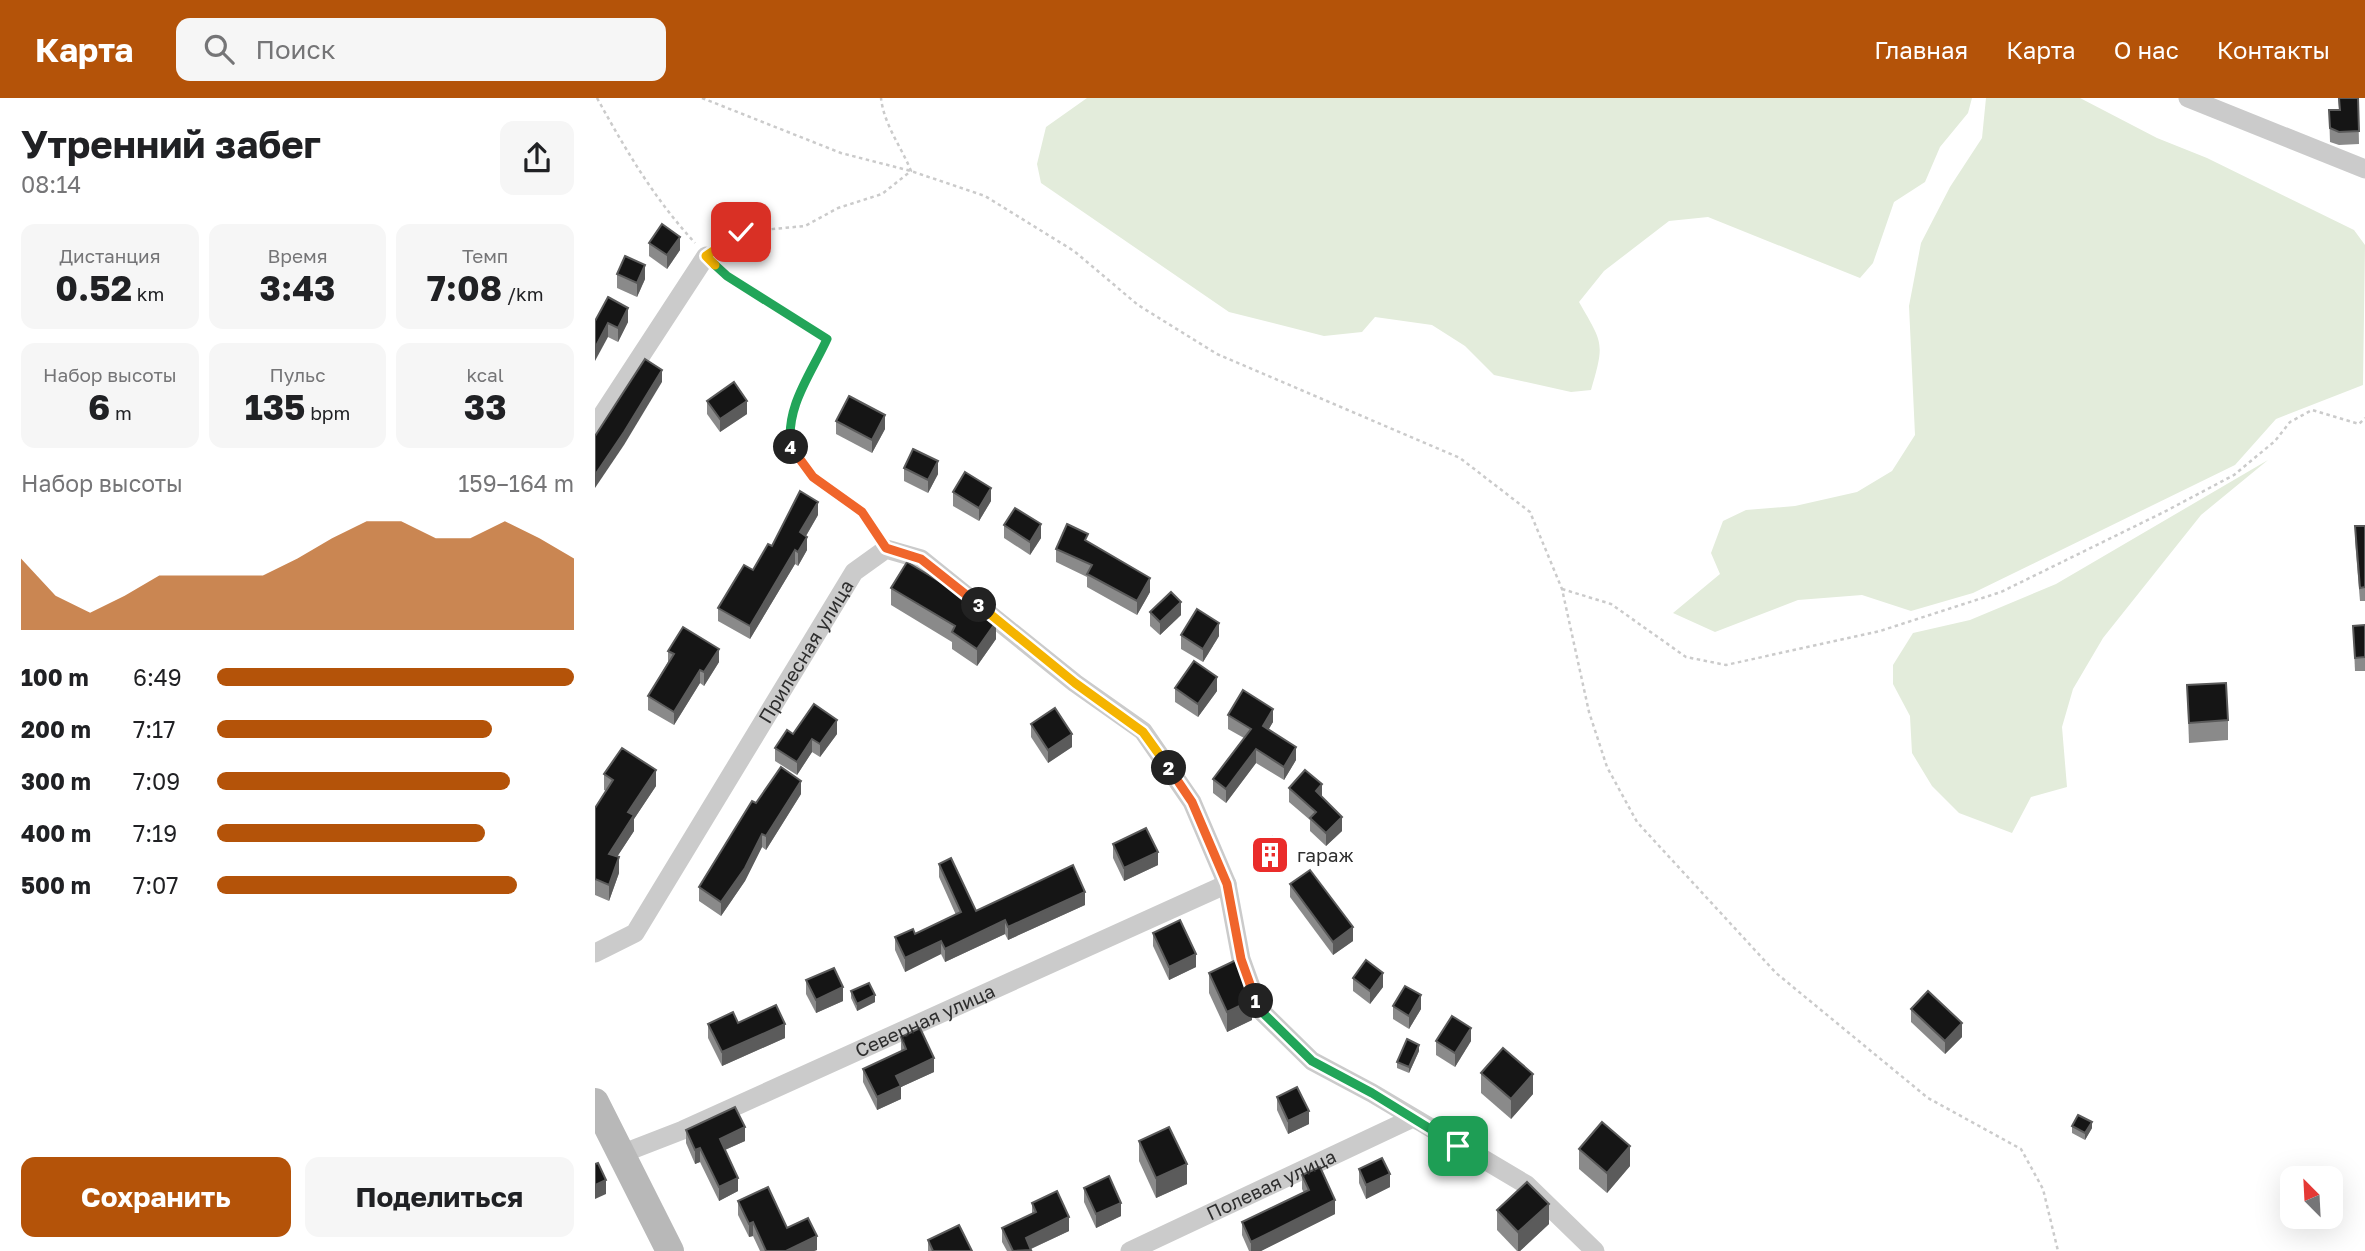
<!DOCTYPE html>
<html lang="ru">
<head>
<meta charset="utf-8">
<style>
	:root { --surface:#fff; --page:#f6f6f6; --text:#202124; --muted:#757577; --accent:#b45309 }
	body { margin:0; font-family:"Golos Text",sans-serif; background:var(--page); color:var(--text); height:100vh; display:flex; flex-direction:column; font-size:26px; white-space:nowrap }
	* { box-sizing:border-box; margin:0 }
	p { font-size:23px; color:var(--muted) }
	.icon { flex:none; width:38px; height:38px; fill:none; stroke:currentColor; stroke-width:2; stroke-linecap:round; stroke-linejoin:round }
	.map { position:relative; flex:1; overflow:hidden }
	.drawer { display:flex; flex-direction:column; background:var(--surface); width:595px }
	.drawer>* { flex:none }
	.needle { width:46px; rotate:336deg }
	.controls { position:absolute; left:1685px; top:1068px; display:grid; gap:14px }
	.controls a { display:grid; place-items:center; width:63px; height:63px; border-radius:14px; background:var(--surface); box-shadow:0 7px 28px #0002; font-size:35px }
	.pin { position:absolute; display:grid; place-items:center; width:60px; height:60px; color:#fff; margin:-30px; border-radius:14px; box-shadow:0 4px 10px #0006 }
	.km { position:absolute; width:35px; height:35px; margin:-18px; border-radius:50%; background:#222; color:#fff; font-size:19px; line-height:35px; text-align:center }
	.round { display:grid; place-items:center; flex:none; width:74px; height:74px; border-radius:14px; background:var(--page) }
	.headline { display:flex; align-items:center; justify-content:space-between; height:119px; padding:0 21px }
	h1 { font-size:38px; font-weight:700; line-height:52px }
	.metrics { display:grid; grid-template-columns:repeat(3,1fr); gap:10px; height:119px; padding:7px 21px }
	.metrics div { display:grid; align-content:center; border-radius:14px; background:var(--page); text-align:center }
	.metrics b { font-size:35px; font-weight:700 }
	.metrics small { font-size:19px; font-weight:400 }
	.metrics p { font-size:19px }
	.chart { height:196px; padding:14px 21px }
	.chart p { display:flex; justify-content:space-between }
	.chart svg { width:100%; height:126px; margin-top:7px; fill:var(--accent); opacity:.7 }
	.button { display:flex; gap:14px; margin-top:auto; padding:14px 21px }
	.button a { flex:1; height:80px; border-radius:14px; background:var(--accent); color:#fff; font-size:28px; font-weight:700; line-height:80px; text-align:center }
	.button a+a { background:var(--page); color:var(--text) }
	ul { padding:0 21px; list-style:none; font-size:23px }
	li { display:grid; grid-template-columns:112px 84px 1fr; align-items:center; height:52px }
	li i { height:18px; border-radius:9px; background:var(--accent) }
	header { display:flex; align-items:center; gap:42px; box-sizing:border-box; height:98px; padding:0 35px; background:var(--accent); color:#fff }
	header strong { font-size:33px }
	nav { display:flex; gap:38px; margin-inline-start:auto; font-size:24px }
	.search { width:490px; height:63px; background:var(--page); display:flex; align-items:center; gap:18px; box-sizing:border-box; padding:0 24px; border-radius:14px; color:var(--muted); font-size:26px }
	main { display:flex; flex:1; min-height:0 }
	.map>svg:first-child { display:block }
	.green { fill:#e3ecdb }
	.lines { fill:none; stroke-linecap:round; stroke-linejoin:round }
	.path { stroke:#cbcbcb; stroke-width:2.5; stroke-dasharray:3.5 3.5; stroke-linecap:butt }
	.street { stroke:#cbcbcb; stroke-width:19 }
	.secondary { stroke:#b8b8b8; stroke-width:28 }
	.wall { fill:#8a8a8a }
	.shaded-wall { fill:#5b5b5b }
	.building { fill:#151515; stroke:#5b5b5b; stroke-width:2 }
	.split-1-casing { stroke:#fff; stroke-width:14 }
	.split-2-casing { stroke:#fff; stroke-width:14 }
	.split-3-casing { stroke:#fff; stroke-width:14 }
	.split-4-casing { stroke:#fff; stroke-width:14 }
	.split-5-casing { stroke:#fff; stroke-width:14 }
	.split-6-casing { stroke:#fff; stroke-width:14 }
	.split-1 { stroke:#22a559; stroke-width:9 }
	.split-2 { stroke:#f0652b; stroke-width:9 }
	.split-3 { stroke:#f5b400; stroke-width:9 }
	.split-4 { stroke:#f0652b; stroke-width:9 }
	.split-5 { stroke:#22a559; stroke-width:9 }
	.split-6 { stroke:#f5b400; stroke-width:9 }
	.labels { text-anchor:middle; stroke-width:7; stroke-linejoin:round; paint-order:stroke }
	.street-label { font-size:19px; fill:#2e2e2e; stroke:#fff }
	.poi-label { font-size:19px; fill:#2e2e2e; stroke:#fff; text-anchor:start }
</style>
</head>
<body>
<header>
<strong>Карта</strong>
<div class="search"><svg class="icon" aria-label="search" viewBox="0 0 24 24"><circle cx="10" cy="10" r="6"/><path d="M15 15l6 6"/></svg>Поиск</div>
<nav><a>Главная</a><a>Карта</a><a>О нас</a><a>Контакты</a></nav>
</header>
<main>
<section class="drawer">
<div class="headline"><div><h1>Утренний забег</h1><p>08:14</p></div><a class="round"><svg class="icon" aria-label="share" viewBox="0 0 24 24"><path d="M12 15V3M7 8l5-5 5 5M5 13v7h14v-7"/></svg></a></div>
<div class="metrics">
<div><p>Дистанция</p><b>0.52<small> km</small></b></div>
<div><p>Время</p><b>3:43</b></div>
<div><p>Темп</p><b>7:08<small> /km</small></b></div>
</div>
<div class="metrics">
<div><p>Набор высоты</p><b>6<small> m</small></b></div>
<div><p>Пульс</p><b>135<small> bpm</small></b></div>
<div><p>kcal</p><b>33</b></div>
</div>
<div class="chart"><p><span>Набор высоты</span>159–164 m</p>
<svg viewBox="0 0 160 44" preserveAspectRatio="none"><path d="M0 44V19L10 32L20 38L30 32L40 25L50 25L60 25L70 25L80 19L90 12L100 6L110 6L120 12L130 12L140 6L150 12L160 19V44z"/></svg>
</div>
<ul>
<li><b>100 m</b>6:49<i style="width:100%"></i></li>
<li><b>200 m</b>7:17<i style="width:77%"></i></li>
<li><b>300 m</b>7:09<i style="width:82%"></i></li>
<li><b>400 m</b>7:19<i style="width:75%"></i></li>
<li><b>500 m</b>7:07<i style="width:84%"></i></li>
</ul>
<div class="button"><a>Сохранить</a><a>Поделиться</a></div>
</section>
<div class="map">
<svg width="1770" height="1153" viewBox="0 0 1770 1153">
	<rect width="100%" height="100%" fill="#fff"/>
	<g class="green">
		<path d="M492,0H1377L1373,15L1345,49L1330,84L1299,104L1278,165L1265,180L1113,119L1074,123L1009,173L984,204C1008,246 1010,244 996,292L976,294L899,277L870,248L837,227L780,219L767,234L729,238L634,214L446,85L442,66L451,29Z"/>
		<path d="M1391,0H1485L1562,40L1612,60L1759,132L1770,147L1768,287L1681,321L1640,367L1378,495L1316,513L1267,497L1203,502L1120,534L1078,515L1125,476L1116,455L1128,423L1151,412L1200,408L1262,394L1297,373L1320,337L1314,208L1326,145L1355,89L1387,40Z"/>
		<path d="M1673,362L1606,417L1508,540L1478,591L1467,629L1472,689L1436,699L1417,735L1364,715L1337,688L1317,655L1315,618L1298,586V567L1318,535L1375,522L1461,486Z"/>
	</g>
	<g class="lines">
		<g class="path">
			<path d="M2,0C32,54 58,99 100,145"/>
			<path d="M107,0L246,55L316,73L390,98L479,153L543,207L622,256L865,360L935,414L967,491L994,614L1012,669L1042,724L1181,875L1333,1000L1426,1051L1448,1091L1463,1153"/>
			<path d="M125,148L146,134L210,128L243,110L287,96L316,73C306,48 289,27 286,0"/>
			<path d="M123,170L132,178L232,241C211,287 166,341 222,381C247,400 265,410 281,436"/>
			<path d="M967,491L1016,506L1091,559L1131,567L1285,533L1406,494L1569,414L1639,377L1680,343L1695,324L1717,312L1764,326L1770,320"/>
		</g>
		<g class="street">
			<path d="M1593,0L1770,71"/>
			<path d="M0,328L111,158"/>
			<path id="s1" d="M0,855L40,835L259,474L291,451L326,461L480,585L548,633L597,704L632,786L646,861L664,911L717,963L777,995L932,1087L1000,1153"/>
			<path id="s2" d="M26,1056L88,1032L632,786"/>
			<path id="s3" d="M535,1153L818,1020"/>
		</g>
		<path class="secondary" d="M0,1004L75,1153"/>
	</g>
	<g class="wall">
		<path d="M1743,0H1763L1764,46L1744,47L1735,44L1734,12H1744Z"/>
		<path d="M54,145L85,152L72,171L54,158Z"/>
		<path d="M22,176L50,181L42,199L22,190Z"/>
		<path d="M13,199L33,224L23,244L13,239Z"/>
		<path d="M112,303L152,316L125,334L112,316Z"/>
		<path d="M241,323L290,331L277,355L241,336Z"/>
		<path d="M309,370L343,376L333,395L309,383Z"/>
		<path d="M358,394L396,403L384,423L358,408Z"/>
		<path d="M223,417L211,438L212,452L203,468L200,466L155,541L123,523V510L158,472L177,448Z"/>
		<path d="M409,427L446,440L435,457L409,440Z"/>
		<path d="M1760,428H1770V503H1765L1760,442Z"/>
		<path d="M493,444L555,494L542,517L492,489V479L461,464V451Z"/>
		<path d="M296,490L401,541L382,568L357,551V544L296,507Z"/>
		<path d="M555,514L586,517L565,537L555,528Z"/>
		<path d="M1770,527V573H1760L1758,528Z"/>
		<path d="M586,537L624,538L608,564L586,551Z"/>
		<path d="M73,553L124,564L109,588L105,585L79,627L53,612V598L73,564Z"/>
		<path d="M1592,587L1633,622V642L1594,645Z"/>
		<path d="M580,590L622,593L603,619L580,604Z"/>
		<path d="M633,617L678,624L673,632L701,662L689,682L661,665L631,705L618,695V681L649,640L633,631Z"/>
		<path d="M436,626L477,649L453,665L436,639Z"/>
		<path d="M242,636L225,659L217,654L202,677L180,663V650Z"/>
		<path d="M9,676L61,688L39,721V733L22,759L24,775L14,803L0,797V710L11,693L9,692Z"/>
		<path d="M694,690L727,699L747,733L731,748L715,733V722L694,704Z"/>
		<path d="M206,696L171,752L167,749L150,783L126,818L104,803V789L161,705Z"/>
		<path d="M518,746L563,767L529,783L518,760Z"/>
		<path d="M664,747L686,760L674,768L664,754Z"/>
		<path d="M344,766L381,813L490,807L413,842L410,836L350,864L346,856L310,874L300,852V839L320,836L361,817L344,779Z"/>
		<path d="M695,786L758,843L738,857L695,799Z"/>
		<path d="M558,835L601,869L574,882L558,848Z"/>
		<path d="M614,875L657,922L632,934L614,895Z"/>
		<path d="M758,880L788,889L775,906L758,893Z"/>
		<path d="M211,882L248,903L221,915L211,896Z"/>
		<path d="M256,893L280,904L262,913L256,900Z"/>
		<path d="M798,908L826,911L814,931L798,921Z"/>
		<path d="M1316,911L1367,939L1350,956L1316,924Z"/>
		<path d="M143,925L190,940L127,968L113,940V926Z"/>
		<path d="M306,939L339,974L306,989V1001L282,1012L268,984V971L306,954Z"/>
		<path d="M841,943H876L860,969L841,957Z"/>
		<path d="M824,953L814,975L802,970V964Z"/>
		<path d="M886,975L938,996L916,1021L886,995Z"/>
		<path d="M682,999L714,1026L693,1036L682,1012Z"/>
		<path d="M1477,1028L1497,1030L1490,1042L1477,1035Z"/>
		<path d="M91,1032L150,1043L130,1052L143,1093L124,1103L105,1064L100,1066L91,1045Z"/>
		<path d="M544,1043L592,1086L561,1100L544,1063Z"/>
		<path d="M984,1051L1035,1068L1012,1095L984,1071Z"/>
		<path d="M764,1071L795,1089L771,1101L764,1085Z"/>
		<path d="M707,1077L740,1116L666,1153H654L647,1137V1124L709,1095L707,1091Z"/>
		<path d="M489,1090L526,1118L501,1130L489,1104Z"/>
		<path d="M143,1103L192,1130L222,1152L219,1153H165L158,1138L154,1139L143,1117Z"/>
		<path d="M437,1105L474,1133L436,1151V1153H412L407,1144V1130L437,1116Z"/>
		<path d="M902,1112L954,1126L925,1153H922L902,1132Z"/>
		<path d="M333,1142L377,1153H333Z"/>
	</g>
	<g class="shaded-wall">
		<path d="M85,139V152L72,171V157Z"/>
		<path d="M50,167V181L42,199V185Z"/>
		<path d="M33,210V224L23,244V230Z"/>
		<path d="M13,225V239L0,263V250Z"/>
		<path d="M67,272V284L29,347L0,390V377Z"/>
		<path d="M152,303V316L125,334V321Z"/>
		<path d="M290,317V331L277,355V342Z"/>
		<path d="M343,363V376L333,395V382Z"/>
		<path d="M396,390V403L384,423V410Z"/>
		<path d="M223,404V417L205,448V434Z"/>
		<path d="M446,426V440L435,457V444Z"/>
		<path d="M212,439V452L203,468V454Z"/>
		<path d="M200,452V466L155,541V528Z"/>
		<path d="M555,480V494L542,517V503Z"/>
		<path d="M586,504V517L565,537V524Z"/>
		<path d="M401,524V541L382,568V551Z"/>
		<path d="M624,525V538L608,564V551Z"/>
		<path d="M124,551V564L109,588V574Z"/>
		<path d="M105,572V585L79,627V614Z"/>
		<path d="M622,579V593L603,619V606Z"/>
		<path d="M678,611V624L668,641V628Z"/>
		<path d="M242,622V636L225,659V646Z"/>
		<path d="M477,636V649L453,665V652Z"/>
		<path d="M217,641V654L202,677V664Z"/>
		<path d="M701,649V662L689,682V669Z"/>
		<path d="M661,651V665L631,705V691Z"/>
		<path d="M61,672V688L39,721V733L14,771V756L33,714Z"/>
		<path d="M206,683V696L171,752V738Z"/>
		<path d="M727,686V700L721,693Z"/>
		<path d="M747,719V733L731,748V735Z"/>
		<path d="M167,736V749L150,783L126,818V804Z"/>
		<path d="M686,753V760L674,768V761Z"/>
		<path d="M563,754V767L529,783V770Z"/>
		<path d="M24,759V775L14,803V787Z"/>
		<path d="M490,794V807L413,842V829Z"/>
		<path d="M410,822V836L350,864V851Z"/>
		<path d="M758,829V843L738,857V844Z"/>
		<path d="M346,843V856L310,874V860Z"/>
		<path d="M601,856V869L574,882V869Z"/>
		<path d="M788,875V889L775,906V893Z"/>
		<path d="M248,889V903L221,915V902Z"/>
		<path d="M280,897V904L262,913V906Z"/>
		<path d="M826,897V911L814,931V918Z"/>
		<path d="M657,902V922L632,934V914Z"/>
		<path d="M1367,925V939L1350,956V943Z"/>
		<path d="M190,926V940L127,968V954Z"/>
		<path d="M876,930V943L860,969V955Z"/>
		<path d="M824,947V953L814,975V969Z"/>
		<path d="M339,960V974L306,989V1001L282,1012V999L301,978Z"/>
		<path d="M938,976V996L916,1021V1001Z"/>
		<path d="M714,1013V1026L693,1036V1023Z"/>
		<path d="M1497,1024V1030L1490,1042V1035Z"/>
		<path d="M150,1029V1043L125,1054V1041Z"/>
		<path d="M1035,1048V1068L1012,1095V1075Z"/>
		<path d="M105,1050V1064L100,1066V1052Z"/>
		<path d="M592,1066V1086L561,1100V1080Z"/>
		<path d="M795,1076V1089L771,1101V1087Z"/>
		<path d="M143,1080V1093L124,1103V1089Z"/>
		<path d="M11,1082V1096L0,1101V1087Z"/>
		<path d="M740,1102V1116L666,1153H656V1144Z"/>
		<path d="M526,1105V1118L501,1130V1116Z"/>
		<path d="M954,1106V1126L925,1153H923V1134Z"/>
		<path d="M474,1119V1133L431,1153V1140Z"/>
		<path d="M158,1124V1138L154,1139V1126Z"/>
		<path d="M222,1138V1152L219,1153H191Z"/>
	</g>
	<g class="building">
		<path d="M1744,0H1763L1764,33L1744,34L1735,30L1734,12H1745Z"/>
		<path d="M67,126L85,139L72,157L54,145Z"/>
		<path d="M30,158L50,167L42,185L22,176Z"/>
		<path d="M13,199L33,210L23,230L13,225L0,250V223Z"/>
		<path d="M50,261L67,272L29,334L0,377V338Z"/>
		<path d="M139,284L152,303L125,321L112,303Z"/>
		<path d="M254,298L290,317L277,342L241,323Z"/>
		<path d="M318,351L343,363L333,382L309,370Z"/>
		<path d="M370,374L396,390L384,410L358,394Z"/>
		<path d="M205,393L223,404L205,434L212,439L203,454L200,452L155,528L123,510L149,467L158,472L173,446L177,448Z"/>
		<path d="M420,410L446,426L435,444L409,427Z"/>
		<path d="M472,426L493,436L490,442L555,480L542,503L492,476L497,467L461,451Z"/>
		<path d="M1760,428H1770V489L1765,490Z"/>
		<path d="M312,464L357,491L401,524L382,551L357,534L360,528L296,490Z"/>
		<path d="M576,494L586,504L565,524L555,514Z"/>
		<path d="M602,511L624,525L608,551L586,537Z"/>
		<path d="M1770,527V559L1760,560L1758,528Z"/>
		<path d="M88,529L124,551L109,574L105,572L79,614L53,598L79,556L73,553Z"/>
		<path d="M599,563L622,579L603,606L580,590Z"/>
		<path d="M1631,585L1633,622L1594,625L1592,587Z"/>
		<path d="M648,592L678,611L668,628L701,649L689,669L661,651L631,691L618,681L656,631L633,617Z"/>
		<path d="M219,606L242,622L225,646L217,641L202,664L180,650L192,632L198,636Z"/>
		<path d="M460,610L477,636L453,652L436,626Z"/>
		<path d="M27,650L61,672L33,714L39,717L14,756L24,759L14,787L0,781V710L18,682L9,676Z"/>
		<path d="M186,669L206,683L171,738L167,736L150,770L126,804L104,789L157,703L161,705Z"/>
		<path d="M710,672L727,686L721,693L747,719L731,735L715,720L721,714L694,690Z"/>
		<path d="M551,730L563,754L529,770L518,746Z"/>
		<path d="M677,739L686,753L674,761L664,747Z"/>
		<path d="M356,760L381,813L478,767L490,794L413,829L410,822L350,851L346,843L310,860L300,839L318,831L320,836L366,814L344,766Z"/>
		<path d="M715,772L758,829L738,844L695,786Z"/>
		<path d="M585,822L601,856L574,869L558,835Z"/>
		<path d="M641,862L657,902L632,914L614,875Z"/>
		<path d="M771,862L788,875L775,893L758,880Z"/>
		<path d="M239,870L248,889L221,902L211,882Z"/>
		<path d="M274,885L280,897L262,906L256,893Z"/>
		<path d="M810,888L826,897L814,918L798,908Z"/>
		<path d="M1333,893L1367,925L1350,943L1316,911Z"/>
		<path d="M181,907L190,926L127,954L113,926L138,914L143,925Z"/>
		<path d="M857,918L876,930L860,955L841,943Z"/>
		<path d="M325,930L339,960L301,978L306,988L282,999L268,971L311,951L306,939Z"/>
		<path d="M812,941L824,947L814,969L802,964Z"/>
		<path d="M908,950L938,976L916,1001L886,975Z"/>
		<path d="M702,989L714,1013L693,1023L682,999Z"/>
		<path d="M140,1009L150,1029L125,1041L143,1080L124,1089L105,1050L100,1052L91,1032Z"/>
		<path d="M1483,1017L1497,1024L1490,1035L1477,1028Z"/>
		<path d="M1007,1024L1035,1048L1012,1075L984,1051Z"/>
		<path d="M574,1029L592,1066L561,1080L544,1043Z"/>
		<path d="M787,1060L795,1076L771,1087L764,1071Z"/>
		<path d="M3,1065L11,1082L0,1087V1066Z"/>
		<path d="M725,1069L740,1102L656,1144L647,1124L714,1092L707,1077Z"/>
		<path d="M514,1078L526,1105L501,1116L489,1090Z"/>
		<path d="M932,1084L954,1106L923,1134L902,1112Z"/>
		<path d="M173,1089L192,1130L213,1120L222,1138L191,1153H171L158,1124L154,1126L143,1103Z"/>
		<path d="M462,1093L474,1119L431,1140L436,1152L418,1153L407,1130L441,1114L437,1105Z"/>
		<path d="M364,1127L377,1153H338L333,1142Z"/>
	</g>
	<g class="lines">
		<defs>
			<path id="split-1" d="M661,903L664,911L717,963L777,995L863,1048"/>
			<path id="split-2" d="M574,670L597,704L632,786L646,861L661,903"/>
			<path id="split-3" d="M384,507L480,585L548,634L574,670"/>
			<path id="split-4" d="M196,349L218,379L267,414L291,450L326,461L384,507"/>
			<path id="split-5" d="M120,167L132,178L232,241C216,276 190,309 196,349"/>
			<path id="split-6" d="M120,167L111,158L146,134"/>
		</defs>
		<use href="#split-1" class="split-1-casing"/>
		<use href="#split-2" class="split-2-casing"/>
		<use href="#split-3" class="split-3-casing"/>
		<use href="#split-4" class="split-4-casing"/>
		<use href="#split-5" class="split-5-casing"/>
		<use href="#split-6" class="split-6-casing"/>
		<use href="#split-1" class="split-1"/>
		<use href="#split-2" class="split-2"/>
		<use href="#split-3" class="split-3"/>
		<use href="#split-4" class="split-4"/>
		<use href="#split-5" class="split-5"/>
		<use href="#split-6" class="split-6"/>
	</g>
	<defs>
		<symbol id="building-square" viewBox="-11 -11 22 22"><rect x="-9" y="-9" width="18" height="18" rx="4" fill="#ea2c2a" stroke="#fff"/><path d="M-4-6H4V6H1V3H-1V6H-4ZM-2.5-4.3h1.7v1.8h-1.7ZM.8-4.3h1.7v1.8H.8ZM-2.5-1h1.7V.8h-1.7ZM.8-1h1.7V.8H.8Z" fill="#fff"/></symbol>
	</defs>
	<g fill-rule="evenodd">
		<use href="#building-square" x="653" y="735" width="44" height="44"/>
	</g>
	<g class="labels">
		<g class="street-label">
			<text dy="7" stroke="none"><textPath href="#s1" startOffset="374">Прилесная улица</textPath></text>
			<text dy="7" stroke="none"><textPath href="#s2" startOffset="332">Северная улица</textPath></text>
			<text dy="7" stroke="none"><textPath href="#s3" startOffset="156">Полевая улица</textPath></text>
		</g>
		<g class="poi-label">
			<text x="702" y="764">гараж</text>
		</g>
	</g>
</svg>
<div class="controls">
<a><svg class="needle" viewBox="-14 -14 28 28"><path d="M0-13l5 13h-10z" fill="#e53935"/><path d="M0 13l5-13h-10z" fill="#757577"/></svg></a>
</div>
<div class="pin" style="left:863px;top:1048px;background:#1e9e55"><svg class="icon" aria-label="arrive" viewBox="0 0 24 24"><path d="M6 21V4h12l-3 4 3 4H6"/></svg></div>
<div class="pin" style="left:146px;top:134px;background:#d93025"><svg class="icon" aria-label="check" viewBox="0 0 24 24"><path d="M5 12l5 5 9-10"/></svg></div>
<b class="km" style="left:661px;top:903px">1</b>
<b class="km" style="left:574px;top:670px">2</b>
<b class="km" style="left:384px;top:507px">3</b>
<b class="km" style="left:196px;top:349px">4</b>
</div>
</main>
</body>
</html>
